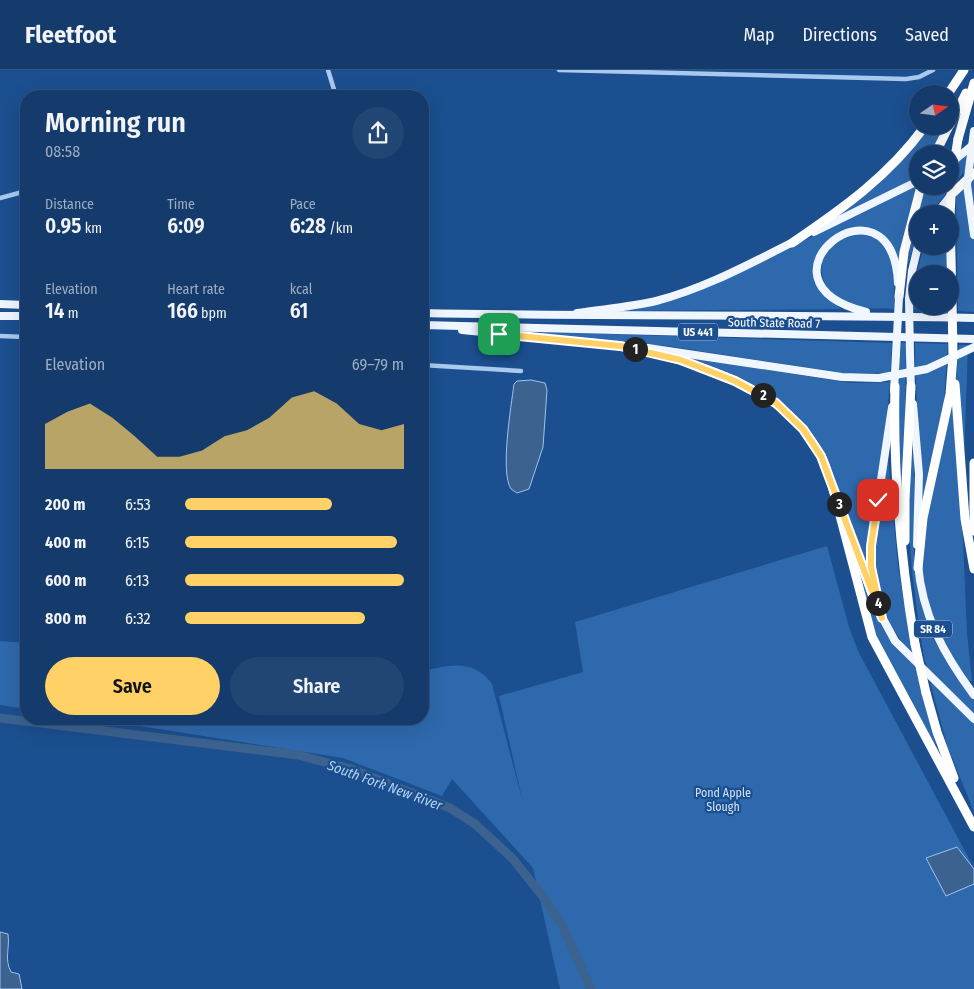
<!DOCTYPE html>
<html lang="en">
<head>
<meta charset="utf-8">
<style>
	:root { --surface:#143b6b; --page:#214673; --text:#f1f3f6; --muted:#9dadc1; --line:#33557e; --accent:#ffd166 }
	body { margin:0; font-family:"Fira Sans Condensed",sans-serif; background:var(--page); color:var(--text); height:100vh; display:flex; flex-direction:column; font-size:19px; white-space:nowrap }
	* { box-sizing:border-box; margin:0 }
	p { font-size:16px; color:var(--muted) }
	.icon { flex:none; width:28px; height:28px; fill:none; stroke:currentColor; stroke-width:2; stroke-linecap:round; stroke-linejoin:round }
	.map { position:relative; flex:1; overflow:hidden }
	.sheet { position:absolute; left:20px; top:20px; width:409px; height:635px; display:flex; flex-direction:column; background:var(--surface); border-radius:20px; box-shadow:0 5px 20px #0002,0 0 0 1px var(--line) }
	.sheet>* { flex:none }
	.needle { width:32px; rotate:76deg }
	.buttons { position:absolute; left:909px; top:15px; display:grid; gap:10px }
	.buttons a { display:grid; place-items:center; width:50px; height:50px; border-radius:50%; background:var(--surface); box-shadow:0 5px 20px #0002,0 0 0 1px var(--line); font-size:25px }
	.pin { position:absolute; display:grid; place-items:center; width:42px; height:42px; color:#fff; margin:-21px; border-radius:10px; box-shadow:0 2px 8px #0006 }
	.km { position:absolute; width:25px; height:25px; margin:-12px; border-radius:50%; background:#222; color:#fff; font-size:14px; line-height:25px; text-align:center }
	.round { display:grid; place-items:center; flex:none; width:52px; height:52px; border-radius:26px; background:var(--page) }
	.headline { display:flex; align-items:center; justify-content:space-between; height:85px; padding:0 25px }
	h1 { font-size:28px; font-weight:600; line-height:38px }
	.figures { display:grid; grid-template-columns:repeat(3,1fr); gap:8px; height:85px; padding:5px 25px }
	.figures div { display:grid; align-content:center }
	.figures b { font-size:21px; font-weight:600 }
	.figures small { font-size:14px; font-weight:400 }
	.figures p { font-size:14px }
	.chart { height:140px; padding:10px 25px }
	.chart p { display:flex; justify-content:space-between }
	.chart svg { width:100%; height:90px; margin-top:5px; fill:var(--accent); opacity:.7 }
	.cta { display:flex; gap:10px; margin-top:auto; padding:10px 25px }
	.cta a { flex:1; height:58px; border-radius:30px; background:var(--accent); color:#111; font-size:20px; font-weight:600; line-height:58px; text-align:center }
	.cta a+a { background:var(--page); color:var(--text) }
	ul { padding:0 25px; list-style:none; font-size:16px }
	li { display:grid; grid-template-columns:80px 60px 1fr; align-items:center; height:38px }
	li i { height:12px; border-radius:6px; background:var(--accent) }
	header { display:flex; align-items:center; gap:30px; box-sizing:border-box; height:70px; padding:0 25px; background:var(--surface); border-bottom:1px solid var(--line) }
	header strong { font-size:24px }
	nav { display:flex; gap:28px; margin-inline-start:auto; font-size:18px }
	.map>svg:first-child { display:block }
	.green { fill:#2e69ad }
	.water { fill:#3c6290; stroke:#9cc4f0 }
	.lines { fill:none; stroke-linecap:round; stroke-linejoin:round }
	.river { stroke:#3c6290; stroke-width:9 }
	.minor { stroke:#a9c9ee; stroke-width:4.5 }
	.primary { stroke:#f0f6ff; stroke-width:8 }
	.motorway { stroke:#fff; stroke-width:9 }
	.primary-bridge { stroke:#f0f6ff; stroke-width:8 }
	.motorway-bridge { stroke:#fff; stroke-width:9 }
	.route-casing { stroke:#fff; stroke-width:10 }
	.route { stroke:#ffd166; stroke-width:6 }
	.labels { text-anchor:middle; stroke-width:4.5; stroke-linejoin:round; paint-order:stroke }
	.shield { fill:#1b4f8f; stroke:#bbcadd; stroke-width:1 }
	.shield-label { font-size:11px; font-weight:bold; fill:#fff }
	.street-label { font-size:12px; fill:#fff; stroke:#1b4f8f }
	.park-label { font-size:12px; fill:#cfe3fa; stroke:#1b4f8f }
	.water-label { font-size:14px; font-style:italic; fill:#b5d3f5; stroke:#1b4f8f }
</style>
</head>
<body>
<header>
<strong>Fleetfoot</strong>
<nav><a>Map</a><a>Directions</a><a>Saved</a></nav>
</header>
<div class="map">
<svg width="974" height="919" viewBox="0 0 974 919">
	<rect width="100%" height="100%" fill="#1b4f8f"/>
	<g class="green">
		<path d="M928,56H946L933,84H918L917,108L831,150Z"/>
		<path d="M974,79V90L929,144H918L917,165L908,194H906L909,173L925,116H950V97Z"/>
		<path d="M974,108V242L958,241L956,126Z"/>
		<path d="M917,115L900,193H898L893,178L886,171L849,159L826,171L818,187L819,215L826,227L841,239L615,241C725,217 818,162 917,115Z"/>
		<path d="M852,163C859,164 866,164 872,167C896,175 895,218 894,239C877,238 850,241 836,229C822,217 815,192 829,177C834,171 846,167 852,163Z"/>
		<path d="M924,176H947L948,204H918V236H948V240L914,239L916,206Z"/>
		<path d="M542,262L892,273L890,303H843L667,276L541,264Z"/>
		<path d="M901,273H906L905,351L901,415L897,342Z"/>
		<path d="M915,273L948,274L944,331L920,440C922,384 915,330 915,273Z"/>
		<path d="M959,275H968L962,446L967,563L972,611H967L953,594L927,533L922,494L923,464L956,308Z"/>
		<path d="M673,285L850,313L890,312L871,512C861,488 852,464 844,440C828,394 816,354 772,326C743,307 705,297 673,285Z"/>
		<path d="M914,373V487L924,541L933,568L949,596L974,631V644C965,635 931,608 928,599C922,586 922,569 919,554C910,494 904,433 914,373Z"/>
		<path d="M888,388L898,496L913,586C857,521 876,465 888,388Z"/>
		<path d="M849,468L900,581L916,598L936,674L933,675L880,580Z"/>
		<path d="M827,476L849,557L858,581L974,798V919H560L533,798L452,709L442,726L343,688L121,653L112,649H422L423,601C449,595 474,588 492,614L523,733L499,626L583,602L575,552Z"/>
		<path d="M0,571L26,573V639L0,635Z"/>
		<path d="M930,612L974,652V742L947,675Z"/>
	</g>
	<g class="water">
		<path d="M531,310L545,313L547,320L543,377L529,419L517,423L511,419C500,402 511,337 514,314L517,311Z"/>
		<path d="M957,777L974,799V814L946,826L926,788Z"/>
		<path d="M0,862L8,864C10,878 4,889 11,902L19,904L22,919H0Z"/>
	</g>
	<g class="lines">
		<path class="river" d="M0,648L298,685L351,699L450,738L475,754L513,789L544,828L562,855L591,919"/>
		<g class="minor">
			<path d="M328,0L336,26"/>
			<path d="M559,0L906,9L919,7L933,0"/>
			<path d="M0,128L26,121"/>
			<path d="M0,266L26,267"/>
			<path d="M422,295L521,301"/>
		</g>
		<g class="primary">
			<path d="M952,92L974,74"/>
			<path d="M936,144L952,124"/>
			<path d="M814,162L918,111"/>
			<path d="M909,229L912,201L918,176"/>
			<path d="M0,234L26,235"/>
			<path d="M866,242C741,210 892,94 898,213"/>
			<path d="M422,243C606,247 790,244 974,248"/>
			<path d="M577,243C603,239 631,237 656,231C706,218 751,193 797,170"/>
			<path d="M0,246H26"/>
			<path d="M422,255L974,269"/>
			<path d="M462,260L624,276"/>
			<path d="M620,275C696,294 780,312 821,385C828,397 830,411 835,424"/>
			<path d="M648,278L842,307L879,308"/>
			<path d="M910,285L911,320"/>
			<path d="M894,321L896,284"/>
			<path d="M913,334L919,404L917,475"/>
			<path d="M844,447L875,534L895,571L974,649"/>
			<path d="M918,494C922,545 944,585 974,625"/>
			<path d="M876,524L871,497V476L892,337"/>
		</g>
		<g class="motorway">
			<path d="M948,24L964,0"/>
			<path d="M950,55L966,23"/>
			<path d="M958,69L974,13"/>
			<path d="M935,84L949,56"/>
			<path d="M954,122L974,103"/>
			<path d="M950,147L952,229"/>
			<path d="M792,173C842,139 889,106 925,56"/>
			<path d="M899,227L904,182L921,116"/>
			<path d="M955,314L965,449L974,499"/>
			<path d="M895,316C893,405 900,486 915,574"/>
			<path d="M974,393V461"/>
			<path d="M833,419L872,567L974,757"/>
			<path d="M905,471V430L911,316"/>
			<path d="M918,498L923,448L950,324L953,286"/>
			<path d="M926,623L937,662L954,708"/>
		</g>
		<g class="primary-bridge">
			<path d="M974,61L967,115L974,165"/>
			<path d="M909,229L910,285"/>
			<path d="M896,284L899,227"/>
			<path d="M879,308L927,299L974,277"/>
		</g>
		<g class="motorway-bridge">
			<path d="M950,147L952,106L958,69"/>
			<path d="M952,229L953,286"/>
			<path d="M915,574L926,623"/>
		</g>
	</g>
	<g class="lines">
		<defs>
			<path id="route" d="M499,264L620,276L681,290L735,311L776,333L803,359L821,386L882,548L871,497V476L878,430"/>
		</defs>
		<use href="#route" class="route-casing"/>
		<use href="#route" class="route"/>
	</g>
	<g class="labels">
		<g class="shield">
			<rect x="678" y="253.5" width="40" height="17" rx="4"/>
			<rect x="914" y="550.5" width="38" height="17" rx="4"/>
		</g>
		<g class="shield-label">
			<text x="698" y="266">US 441</text>
			<text x="933" y="563">SR 84</text>
		</g>
		<g class="street-label">
			<text transform="translate(774 253) rotate(1)" y="4">South State Road 7</text>
		</g>
		<g class="park-label">
			<text x="723" y="727">Pond Apple<tspan x="723" dy="14">Slough</tspan></text>
		</g>
		<g class="water-label">
			<text transform="translate(385 715) rotate(20)" y="5">South Fork New River</text>
		</g>
	</g>
</svg>
<div class="buttons">
<a><svg class="needle" viewBox="-14 -14 28 28"><path d="M0-13l5 13h-10z" fill="#e53935"/><path d="M0 13l5-13h-10z" fill="#9dadc1"/></svg></a>
<a><svg class="icon" aria-label="layers" viewBox="0 0 24 24"><path d="M12 4l9 5-9 5-9-5zM3 14l9 5 9-5"/></svg></a>
<a>+</a>
<a>−</a>
</div>
<div class="pin" style="left:499px;top:264px;background:#1e9e55"><svg class="icon" aria-label="arrive" viewBox="0 0 24 24"><path d="M6 21V4h12l-3 4 3 4H6"/></svg></div>
<div class="pin" style="left:878px;top:430px;background:#d93025"><svg class="icon" aria-label="check" viewBox="0 0 24 24"><path d="M5 12l5 5 9-10"/></svg></div>
<b class="km" style="left:635px;top:279px">1</b>
<b class="km" style="left:763px;top:325px">2</b>
<b class="km" style="left:839px;top:434px">3</b>
<b class="km" style="left:878px;top:533px">4</b>
<section class="sheet">
<div class="headline"><div><h1>Morning run</h1><p>08:58</p></div><a class="round"><svg class="icon" aria-label="share" viewBox="0 0 24 24"><path d="M12 15V3M7 8l5-5 5 5M5 13v7h14v-7"/></svg></a></div>
<div class="figures">
<div><p>Distance</p><b>0.95<small> km</small></b></div>
<div><p>Time</p><b>6:09</b></div>
<div><p>Pace</p><b>6:28<small> /km</small></b></div>
</div>
<div class="figures">
<div><p>Elevation</p><b>14<small> m</small></b></div>
<div><p>Heart rate</p><b>166<small> bpm</small></b></div>
<div><p>kcal</p><b>61</b></div>
</div>
<div class="chart"><p><span>Elevation</span>69–79 m</p>
<svg viewBox="0 0 160 44" preserveAspectRatio="none"><path d="M0 44V22L10 16L20 12L30 19L40 28L50 38L60 38L70 35L80 28L90 25L100 19L110 9L120 6L130 12L140 22L150 25L160 22V44z"/></svg>
</div>
<ul>
<li><b>200 m</b>6:53<i style="width:67%"></i></li>
<li><b>400 m</b>6:15<i style="width:97%"></i></li>
<li><b>600 m</b>6:13<i style="width:100%"></i></li>
<li><b>800 m</b>6:32<i style="width:82%"></i></li>
</ul>
<div class="cta"><a>Save</a><a>Share</a></div>
</section>
</div>
</body>
</html>
